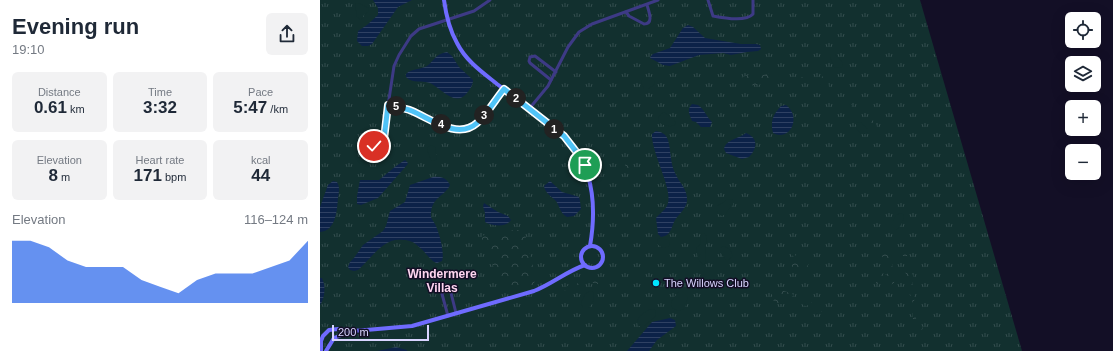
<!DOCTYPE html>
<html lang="en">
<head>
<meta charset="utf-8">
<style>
	:root { --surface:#fff; --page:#f2f2f3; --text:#1f2937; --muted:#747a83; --accent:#2563eb }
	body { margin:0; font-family:Helvetica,sans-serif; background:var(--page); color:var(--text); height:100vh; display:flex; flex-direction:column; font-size:15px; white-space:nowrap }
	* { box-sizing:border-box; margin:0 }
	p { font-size:13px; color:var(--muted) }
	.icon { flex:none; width:22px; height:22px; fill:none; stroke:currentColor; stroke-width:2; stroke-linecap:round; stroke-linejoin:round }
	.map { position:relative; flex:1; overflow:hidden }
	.side { display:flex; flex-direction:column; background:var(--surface); width:320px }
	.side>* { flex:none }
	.fabs { position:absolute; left:745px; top:12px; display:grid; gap:8px }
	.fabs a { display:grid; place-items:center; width:36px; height:36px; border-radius:6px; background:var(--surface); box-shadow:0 4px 16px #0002; font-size:20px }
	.scale { position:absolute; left:12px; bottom:10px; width:97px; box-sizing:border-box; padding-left:4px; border:2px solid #d9d4ff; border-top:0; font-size:11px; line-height:14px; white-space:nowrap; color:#d9d4ff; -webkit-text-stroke:3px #130f26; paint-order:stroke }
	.pin { position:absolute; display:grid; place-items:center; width:34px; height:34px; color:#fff; margin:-17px; border:2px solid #fff; border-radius:50%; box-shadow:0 1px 4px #0007 }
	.km { position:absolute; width:20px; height:20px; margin:-10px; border-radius:50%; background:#222; color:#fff; font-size:11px; line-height:20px; text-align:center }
	.round { display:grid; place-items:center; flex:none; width:42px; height:42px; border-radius:6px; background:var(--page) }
	.head { display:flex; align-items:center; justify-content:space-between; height:68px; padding:0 12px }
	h1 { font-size:22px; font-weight:700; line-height:30px }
	.metrics { display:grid; grid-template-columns:repeat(3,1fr); gap:6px; height:68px; padding:4px 12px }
	.metrics div { display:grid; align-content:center; border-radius:6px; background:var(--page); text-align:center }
	.metrics b { font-size:17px; font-weight:700 }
	.metrics small { font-size:11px; font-weight:400 }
	.metrics p { font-size:11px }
	.chart { height:112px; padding:8px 12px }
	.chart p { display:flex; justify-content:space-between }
	.chart svg { width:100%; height:72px; margin-top:4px; fill:var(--accent); opacity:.7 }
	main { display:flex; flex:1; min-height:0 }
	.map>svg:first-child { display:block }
	.grass { fill:url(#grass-tufts) }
	.forest { fill:url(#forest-crowns) }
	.park { fill:#12302f }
	.water { fill:url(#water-rules) }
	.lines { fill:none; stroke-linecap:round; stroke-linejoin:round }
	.street { stroke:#3d3a85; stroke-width:3 }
	.secondary { stroke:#6f6bff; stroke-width:4 }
	.route-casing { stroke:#fff; stroke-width:8 }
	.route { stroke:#4fc3f7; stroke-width:5 }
	.poi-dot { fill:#00e5ff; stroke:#130f26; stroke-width:1.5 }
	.labels { text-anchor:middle; stroke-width:3; stroke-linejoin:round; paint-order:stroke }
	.poi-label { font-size:11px; fill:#d9d4ff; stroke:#130f26; text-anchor:start }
	.neighbourhood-label { font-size:12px; font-weight:bold; fill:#ffd6f0; stroke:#130f26 }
</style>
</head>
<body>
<main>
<section class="side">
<div class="head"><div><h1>Evening run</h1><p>19:10</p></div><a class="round"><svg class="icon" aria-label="share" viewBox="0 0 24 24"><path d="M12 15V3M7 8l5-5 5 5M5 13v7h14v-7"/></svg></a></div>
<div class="metrics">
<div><p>Distance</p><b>0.61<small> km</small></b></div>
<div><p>Time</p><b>3:32</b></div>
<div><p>Pace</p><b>5:47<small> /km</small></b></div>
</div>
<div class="metrics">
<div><p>Elevation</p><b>8<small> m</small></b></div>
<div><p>Heart rate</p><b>171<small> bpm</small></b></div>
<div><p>kcal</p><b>44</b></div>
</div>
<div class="chart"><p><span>Elevation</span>116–124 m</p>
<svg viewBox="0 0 160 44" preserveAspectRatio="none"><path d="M0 44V6L10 6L20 10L30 18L40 22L50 22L60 22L70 30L80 34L90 38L100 30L110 26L120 26L130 26L140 22L150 18L160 6V44z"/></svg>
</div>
</section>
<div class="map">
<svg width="793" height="351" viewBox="0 0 793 351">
	<defs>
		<pattern id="grass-tufts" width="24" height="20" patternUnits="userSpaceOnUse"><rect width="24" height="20" fill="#12302f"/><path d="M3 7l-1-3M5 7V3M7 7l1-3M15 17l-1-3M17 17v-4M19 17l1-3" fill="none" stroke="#344d4e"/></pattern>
		<pattern id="forest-crowns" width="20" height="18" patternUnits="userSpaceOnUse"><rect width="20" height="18" fill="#12302f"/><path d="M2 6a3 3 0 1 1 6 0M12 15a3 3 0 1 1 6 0" fill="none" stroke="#344d4e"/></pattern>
		<pattern id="water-rules" width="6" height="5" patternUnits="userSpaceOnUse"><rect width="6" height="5" fill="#0c2248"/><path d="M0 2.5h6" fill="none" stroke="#2f4163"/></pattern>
	</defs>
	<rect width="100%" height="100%" fill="#130f26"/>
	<path class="grass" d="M0,0H600L702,351H0Z"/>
	<g class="forest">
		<path d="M450,72L458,74L459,77C454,84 436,85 427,86L425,85H419V82L416,80V78L419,77L422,78L427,75L430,78L433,75L440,78L443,74L446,75Z"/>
		<path d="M480,76L485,79V82L481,84L474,81L470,83L471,77L476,78Z"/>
		<path d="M503,76L508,79L509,87C504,89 500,87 497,83Z"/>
		<path d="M521,97L527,98L532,104L531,111C524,111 521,107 518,101L519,98Z"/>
		<path d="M547,117L552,119L557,126L555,132L549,131C546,126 541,122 547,117Z"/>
		<path d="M309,161L312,162L313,167L307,174L305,173L307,170L305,165L306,162Z"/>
		<path d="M194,230H201L205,234L216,279L213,285L190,292L186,290L181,285L162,239V236C168,232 185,232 194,230Z"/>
		<path d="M568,247H570L575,255L573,264L572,265C574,272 575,276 574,283L570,285L571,287L570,290L568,289L566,286L568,284L563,280L557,284L556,282L562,273L566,275L568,273L567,270H563L565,266L563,263L564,258L559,254L563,252L565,253L566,248Z"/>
		<path d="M583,247L586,248C589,257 584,263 591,269L590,272L593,275L594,281L592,283L595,290L594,296L595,298L594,300L595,304C599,308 600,308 600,314L597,316L595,321L597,324L603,327L602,330L597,334C592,328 593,312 592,304L593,302L590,300L589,297L591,295L589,294C593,286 586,278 585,270C584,265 586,259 582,254Z"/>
		<path d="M474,252L475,256L478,252L480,254V257L477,258L479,263H485L483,259L486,257L488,259L486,262L489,263L485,270L472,268V261L474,257L471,254Z"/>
		<path d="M272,278L278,281V284H275L272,282L248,290L240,291V289L246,287L249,285L252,286C258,282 266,282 272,278Z"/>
		<path d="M460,289L474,295L469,299H466L464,302L462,301V304H458L453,300L452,294L453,292H457V290Z"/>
		<path d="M484,295L492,298L491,302L493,304L485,306L479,302L478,297Z"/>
		<path d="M498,303L499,304V307L504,305V308L501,309L502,313L495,315L494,311Z"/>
	</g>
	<g class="park">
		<path d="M38,3L49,8L48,12L44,15L41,20L37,17L35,4Z"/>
		<path d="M511,54H515C518,58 525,62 522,67L520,68L514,67L510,57Z"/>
		<path d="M323,78H331L334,80L335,84L328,89H324L321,82Z"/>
		<path d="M344,112L354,119L356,124C352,128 343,126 339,122C337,118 340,114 344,112Z"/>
		<path d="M540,122L548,129V132L545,134H541L536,128V123Z"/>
		<path d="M111,145L115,147L117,159L114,161L111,160L107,150L108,147Z"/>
		<path d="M407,199L413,200V205L408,210L406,214L402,216L400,215L397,211V206L404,202Z"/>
		<path d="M581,213L584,215C584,220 580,228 576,230L573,227V221L576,215Z"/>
		<path d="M382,233L385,234L387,237L385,254L386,262L384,265C378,262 376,254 377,247L381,244L380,236Z"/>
		<path d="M340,238L348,240L350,242L349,246L343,248L338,245L337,240Z"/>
		<path d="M403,246C409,248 413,251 412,257L408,260L405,259L400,252V248Z"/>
		<path d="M270,291L273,292C275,297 273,305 268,308H263L261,303L265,294Z"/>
		<path d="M359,291H362L368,297L365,308C361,311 355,311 352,307L351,302Z"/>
		<path d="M330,309L335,310L336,316L324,326H318C315,318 323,313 330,309Z"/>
	</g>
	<g class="water">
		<path d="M53,0H92L78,7L52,44L48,46H42L37,41L38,31L47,25L58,15V8Z"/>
		<path d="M368,25L373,27L385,38L421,44H436L440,45L441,49L438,51L427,52L411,55L403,53L379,55L350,66L343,65L330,58L331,56L333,54L350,48L363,28Z"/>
		<path d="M127,52L132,56L139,67L153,80C153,85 150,89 147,93C135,108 121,88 110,83C102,80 93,84 86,77V74C92,68 100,70 107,66C115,60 115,54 127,52Z"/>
		<path d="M372,104L378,105C384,109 386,116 392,122L390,127H381L376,122L372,121C370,115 366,110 372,104Z"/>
		<path d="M466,105C482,117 470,142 453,133C450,121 453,115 461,106Z"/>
		<path d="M336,131C342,132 346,134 348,140C351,150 350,163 355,173C359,183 368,189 367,201C366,210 357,215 354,222C351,229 350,236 341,237L338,234L336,218C339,214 344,211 347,206C355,192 331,153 332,134Z"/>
		<path d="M426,133C439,138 437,149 429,157L422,159L406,153L404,149C406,139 419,139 426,133Z"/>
		<path d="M85,160L88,163L87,165L58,198L41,205L37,204V196L40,180H59L76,166Z"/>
		<path d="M113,177C120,176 126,177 130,185C125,196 112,197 111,213C110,218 113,220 115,224C119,232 125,253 122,261L117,263C110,261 106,252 99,247C94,242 90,240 83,240C63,237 52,258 38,270L34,271L30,270L28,267L30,262L34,258L43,245L63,231L66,226L70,211L85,202L90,185Z"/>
		<path d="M13,181L17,182C20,187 19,192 18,198C17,210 16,231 0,232V207L8,185Z"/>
		<path d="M230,181L242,192L256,196L259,197L260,201L261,209L254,216L247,217C240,213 240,207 236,201C231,196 225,193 224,186Z"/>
		<path d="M164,203L178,212L188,216L191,220C186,228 172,226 165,222V213L163,206Z"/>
		<path d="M0,278H2C6,286 5,298 0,305Z"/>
		<path d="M350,318L355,320L356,326L337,340L329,351H307L332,322Z"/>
		<path d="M76,347L87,350V351H57Z"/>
	</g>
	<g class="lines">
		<g class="street">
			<path d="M388,0L393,16C403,18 426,22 433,14V0"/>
			<path d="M306,12L309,16L324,24C334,24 329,12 327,5"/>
			<path d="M231,80L210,63L209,61L210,57L215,56L236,72"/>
			<path d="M69,105C77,107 85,108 92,111C111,119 138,140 157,123C168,113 175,100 184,89"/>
			<path d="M209,109L228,86L248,47L259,32L272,24L338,0"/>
			<path d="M48,146H56L63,139L74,66L79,55L91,36L99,29L154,11L170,0"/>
			<path d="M128,316L122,294L125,290H129L131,293L136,313"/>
		</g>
		<g class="secondary">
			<path d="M124,0C126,15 129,29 137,43C146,61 162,72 177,84C192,95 206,107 220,118C231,126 243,134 252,145C275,174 276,211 270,246"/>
			<circle cx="272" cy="257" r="11"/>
			<path d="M1,351V341L3,336L9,330L18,329L32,331L46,330L92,326L214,291C232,284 247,271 265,265"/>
			<path d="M6,351L14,338L32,331"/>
		</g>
	</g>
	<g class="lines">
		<defs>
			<path id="route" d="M54,146L59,144L64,139L68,105C77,107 85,108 92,111C111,119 138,140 157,123C168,113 175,100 184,89L244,136L258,154L265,165"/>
		</defs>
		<use href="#route" class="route-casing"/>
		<use href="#route" class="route"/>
	</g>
	<circle class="poi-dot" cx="336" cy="283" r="4"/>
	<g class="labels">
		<g class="poi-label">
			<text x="344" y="287">The Willows Club</text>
		</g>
		<g class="neighbourhood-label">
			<text x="122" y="278">Windermere<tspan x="122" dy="14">Villas</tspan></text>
		</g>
	</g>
</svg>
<div class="fabs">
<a><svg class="icon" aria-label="locate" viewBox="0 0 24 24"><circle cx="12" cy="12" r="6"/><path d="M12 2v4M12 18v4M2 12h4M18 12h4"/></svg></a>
<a><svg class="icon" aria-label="layers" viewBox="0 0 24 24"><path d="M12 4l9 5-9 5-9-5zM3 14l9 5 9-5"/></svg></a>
<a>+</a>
<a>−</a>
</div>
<div class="scale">200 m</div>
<div class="pin" style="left:265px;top:165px;background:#1e9e55"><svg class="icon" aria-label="arrive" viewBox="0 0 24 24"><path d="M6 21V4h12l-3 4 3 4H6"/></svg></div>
<div class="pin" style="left:54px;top:146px;background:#d93025"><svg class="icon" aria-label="check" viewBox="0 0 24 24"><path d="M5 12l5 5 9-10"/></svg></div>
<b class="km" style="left:234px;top:129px">1</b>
<b class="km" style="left:196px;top:98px">2</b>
<b class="km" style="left:164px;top:115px">3</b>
<b class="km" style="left:121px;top:124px">4</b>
<b class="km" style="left:76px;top:106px">5</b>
</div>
</main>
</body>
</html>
